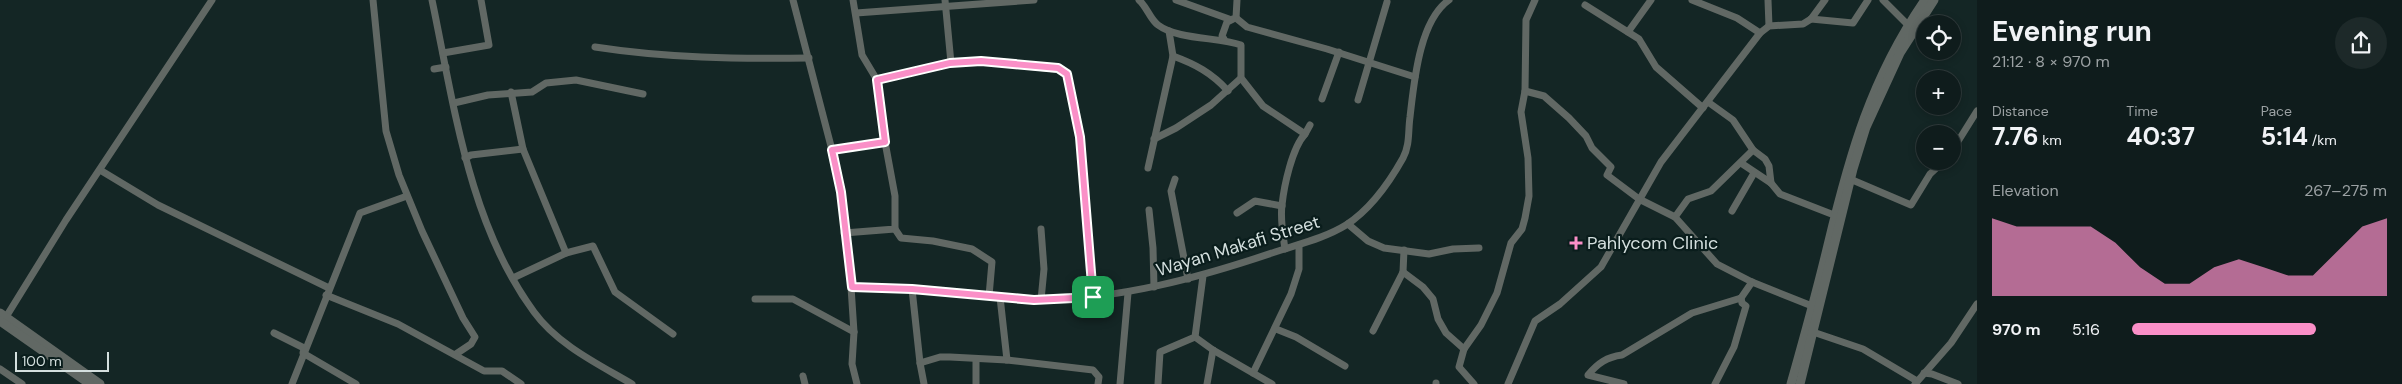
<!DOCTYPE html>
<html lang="en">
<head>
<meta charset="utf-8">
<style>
	:root { --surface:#0f1c1c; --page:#1d2929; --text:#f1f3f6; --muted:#9ba1a3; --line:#2f3a3b; --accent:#fa8fc7 }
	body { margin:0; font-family:"DM Sans",sans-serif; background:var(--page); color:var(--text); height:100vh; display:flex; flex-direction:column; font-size:19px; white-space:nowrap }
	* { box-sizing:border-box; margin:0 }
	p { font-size:16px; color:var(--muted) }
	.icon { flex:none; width:28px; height:28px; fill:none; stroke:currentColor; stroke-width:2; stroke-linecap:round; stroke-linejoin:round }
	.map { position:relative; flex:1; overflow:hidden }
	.panel { display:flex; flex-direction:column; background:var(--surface); width:425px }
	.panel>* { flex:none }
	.controls { position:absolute; left:1916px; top:15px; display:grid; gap:10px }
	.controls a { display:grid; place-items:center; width:45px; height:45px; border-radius:50%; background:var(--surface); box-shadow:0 2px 8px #0003,0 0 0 1px var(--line); font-size:25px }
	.scale { position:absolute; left:15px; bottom:12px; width:94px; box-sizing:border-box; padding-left:5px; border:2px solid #d4dfde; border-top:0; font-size:14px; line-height:18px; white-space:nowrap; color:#d4dfde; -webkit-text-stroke:4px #0a1d1c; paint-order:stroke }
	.pin { position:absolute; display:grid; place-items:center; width:42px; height:42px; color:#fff; margin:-21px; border-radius:10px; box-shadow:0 2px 8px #0006 }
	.round { display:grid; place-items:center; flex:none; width:52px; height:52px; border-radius:26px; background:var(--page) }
	.headline { display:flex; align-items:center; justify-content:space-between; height:85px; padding:0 15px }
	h1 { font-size:28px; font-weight:700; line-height:38px }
	.metrics { display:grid; grid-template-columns:repeat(3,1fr); gap:8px; height:85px; padding:5px 15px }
	.metrics div { display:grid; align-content:center }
	.metrics b { font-size:25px; font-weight:700 }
	.metrics small { font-size:14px; font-weight:400 }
	.metrics p { font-size:14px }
	.chart { height:140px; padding:10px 15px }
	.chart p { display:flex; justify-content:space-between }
	.chart svg { width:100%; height:90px; margin-top:5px; fill:var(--accent); opacity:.7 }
	ul { padding:0 15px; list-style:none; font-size:16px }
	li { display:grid; grid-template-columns:80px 60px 1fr; align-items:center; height:38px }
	li i { height:12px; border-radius:6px; background:var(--accent) }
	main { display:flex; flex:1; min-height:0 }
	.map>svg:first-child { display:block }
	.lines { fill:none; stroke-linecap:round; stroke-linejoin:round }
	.minor { stroke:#616864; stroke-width:7 }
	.tertiary { stroke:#616864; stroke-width:9 }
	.route-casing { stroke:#fff; stroke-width:10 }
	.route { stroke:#fa8fc7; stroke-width:6 }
	.poi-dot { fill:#fa8fc7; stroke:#0a1d1c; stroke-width:2 }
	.labels { text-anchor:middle; stroke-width:4.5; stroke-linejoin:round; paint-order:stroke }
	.poi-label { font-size:18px; fill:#d4dfde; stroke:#0a1d1c; text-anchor:start }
	.street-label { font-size:18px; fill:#d4dfde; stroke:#0a1d1c }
</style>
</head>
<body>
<main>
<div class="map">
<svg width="1977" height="384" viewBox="0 0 1977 384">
	<rect width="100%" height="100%" fill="#142625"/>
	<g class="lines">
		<g class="minor">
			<path d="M373,0L386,131L399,175L422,231L463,318L475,337L471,344L456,354"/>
			<path d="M432,0C454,105 469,224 534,312C558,345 598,364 632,384"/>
			<path d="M793,0L832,150L841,192L851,287L854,332L852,364L857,384"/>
			<path d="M945,0L951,63"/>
			<path d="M1139,0C1147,7 1150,19 1158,25C1178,40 1219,37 1241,45V78L1263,106L1305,134C1292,148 1284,186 1282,205C1280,219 1283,235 1285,249"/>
			<path d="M1176,0L1229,19"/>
			<path d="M1692,0L1737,18L1760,33"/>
			<path d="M1768,0L1769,26"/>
			<path d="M1883,0L1908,25"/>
			<path d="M1585,5L1639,39L1656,67L1703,108"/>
			<path d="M856,13L1034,0"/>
			<path d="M1236,18L1247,27L1327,49L1415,77"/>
			<path d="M1236,18L1237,0"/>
			<path d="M1811,19L1853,23L1868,0"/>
			<path d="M1628,32L1651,0"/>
			<path d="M1224,39L1222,36L1227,22L1233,19"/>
			<path d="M595,47C666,58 737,59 809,58"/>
			<path d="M443,53L489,45L481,0"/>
			<path d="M1173,56C1195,64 1212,73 1228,91"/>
			<path d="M434,69L446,67"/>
			<path d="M877,80L951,63L981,61L1063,70L1067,74L1080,137L1093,297"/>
			<path d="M1525,91L1544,96L1569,118L1586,136L1592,148L1611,167L1607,175L1639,199L1675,217L1717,264L1752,282L1812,306"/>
			<path d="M511,92L523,149L566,253L513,278"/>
			<path d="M1322,99L1339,52"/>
			<path d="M1358,100L1387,2"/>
			<path d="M1708,102L1733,120L1753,150L1765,159L1769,166L1771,183"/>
			<path d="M454,103L488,95L532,92L546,83L576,80L643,94"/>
			<path d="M1305,134L1310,125"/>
			<path d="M1154,139L1176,128L1211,105L1241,78"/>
			<path d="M832,150L885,142"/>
			<path d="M1952,151L1977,111"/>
			<path d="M465,158L471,155L523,149"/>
			<path d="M1741,163L1771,183L1780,194L1834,215"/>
			<path d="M1148,168L1173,56L1169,31"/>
			<path d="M100,170L158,205L329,288"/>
			<path d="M1175,179L1171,191L1188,279"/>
			<path d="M1850,179L1911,205L1930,174L1944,161"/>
			<path d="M1149,210L1153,248L1154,287"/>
			<path d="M1732,211L1754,173"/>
			<path d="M1237,213L1255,201L1282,206"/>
			<path d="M1675,217L1688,199L1711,191L1753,150"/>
			<path d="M1348,224L1368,241L1384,248L1429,254L1453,249L1479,248"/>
			<path d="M895,229L901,238L933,241L972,249L992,262L989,296"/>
			<path d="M1041,229L1044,269L1041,300"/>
			<path d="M844,233L895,229V196L885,142L877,80L862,55L853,0"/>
			<path d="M566,253L593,246L615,292L673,334"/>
			<path d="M1403,272L1423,287L1433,299L1438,319L1446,333L1464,349"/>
			<path d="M851,287C887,288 923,290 959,293C985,296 1013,300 1039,300C1121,299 1198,278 1275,252C1299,244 1325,238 1346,225C1371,209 1389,183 1403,158C1410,145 1408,131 1410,117C1414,83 1419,21 1449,0"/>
			<path d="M912,289L920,363"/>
			<path d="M326,295L398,324L484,371H502L521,384"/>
			<path d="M1000,297L1007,360"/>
			<path d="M755,299H793L854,332"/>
			<path d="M6,317L66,220L212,0"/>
			<path d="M1276,329L1296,337L1345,366"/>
			<path d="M1373,331L1403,272L1404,250"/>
			<path d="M1813,332L1863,349L1917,381"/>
			<path d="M274,333L304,348L303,353L356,384"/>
			<path d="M1195,337L1213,350L1272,384"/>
			<path d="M976,359V384"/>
			<path d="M0,369L22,384"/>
			<path d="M1253,373L1291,294L1299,269V245"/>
			<path d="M1924,373L1932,374L1958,384"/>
			<path d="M803,376L805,384"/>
			<path d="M292,384L360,213L407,196"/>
			<path d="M924,384L920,363L940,357H950L1007,360L1093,370L1099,377L1098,384"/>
			<path d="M1120,384L1128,293"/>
			<path d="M1158,384L1160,352L1195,337L1203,276"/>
			<path d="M1207,384L1213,350"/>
			<path d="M1436,384V383"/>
			<path d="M1474,384L1459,367L1464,349L1481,325L1497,293L1511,243L1522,229L1525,218L1529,196L1528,158L1521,112L1525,91L1526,20L1535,0"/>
			<path d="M1508,384L1535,321L1560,304L1601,267L1661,162L1760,33L1769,26L1803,24L1811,19L1825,0"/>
			<path d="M1624,384L1588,375C1598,363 1607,357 1622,355L1692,313L1741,298L1752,282"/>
			<path d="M1715,384L1734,347L1746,306L1742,303L1741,298"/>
			<path d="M1915,384L1951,343L1977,304"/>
		</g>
		<g class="tertiary">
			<path d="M0,313L100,384"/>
			<path d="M0,321L90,384"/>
			<path d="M1791,384C1804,338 1817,291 1828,245C1850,154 1871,78 1925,0"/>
			<path d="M1800,384L1853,169L1866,127L1900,53L1934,0"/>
		</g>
	</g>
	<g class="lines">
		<defs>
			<path id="route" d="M981,61L1058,68L1067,74L1080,137L1093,297L1034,300L912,289L852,287L841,192L832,150L885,142L877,80L950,63Z"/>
		</defs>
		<use href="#route" class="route-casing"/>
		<use href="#route" class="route"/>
	</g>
	<path class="poi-dot" d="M1573.5 235.5h5v5h5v5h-5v5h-5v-5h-5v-5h5z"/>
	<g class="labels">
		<g class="poi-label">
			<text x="1587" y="249">Pahlycom Clinic</text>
		</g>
		<g class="street-label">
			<text transform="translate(1238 246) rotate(-17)" y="6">Wayan Makafi Street</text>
		</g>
	</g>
</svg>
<div class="controls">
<a><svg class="icon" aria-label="locate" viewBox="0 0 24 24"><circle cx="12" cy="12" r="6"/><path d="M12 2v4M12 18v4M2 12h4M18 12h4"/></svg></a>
<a>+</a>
<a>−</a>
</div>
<div class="scale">100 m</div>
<div class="pin" style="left:1093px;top:297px;background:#1e9e55"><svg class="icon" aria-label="arrive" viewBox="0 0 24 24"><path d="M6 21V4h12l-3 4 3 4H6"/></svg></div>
</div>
<section class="panel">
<div class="headline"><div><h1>Evening run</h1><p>21:12 · 8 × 970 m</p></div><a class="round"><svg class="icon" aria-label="share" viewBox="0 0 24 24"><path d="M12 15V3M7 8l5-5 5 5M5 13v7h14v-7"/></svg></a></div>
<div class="metrics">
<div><p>Distance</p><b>7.76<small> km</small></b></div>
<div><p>Time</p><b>40:37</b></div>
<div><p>Pace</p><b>5:14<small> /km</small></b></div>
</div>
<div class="chart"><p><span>Elevation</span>267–275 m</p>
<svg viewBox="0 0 160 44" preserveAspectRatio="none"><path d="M0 44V6L10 10L20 10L30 10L40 10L50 18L60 30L70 38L80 38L90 30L100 26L110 30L120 34L130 34L140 22L150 10L160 6V44z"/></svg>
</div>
<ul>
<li><b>970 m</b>5:16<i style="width:72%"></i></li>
</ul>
</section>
</main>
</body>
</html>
